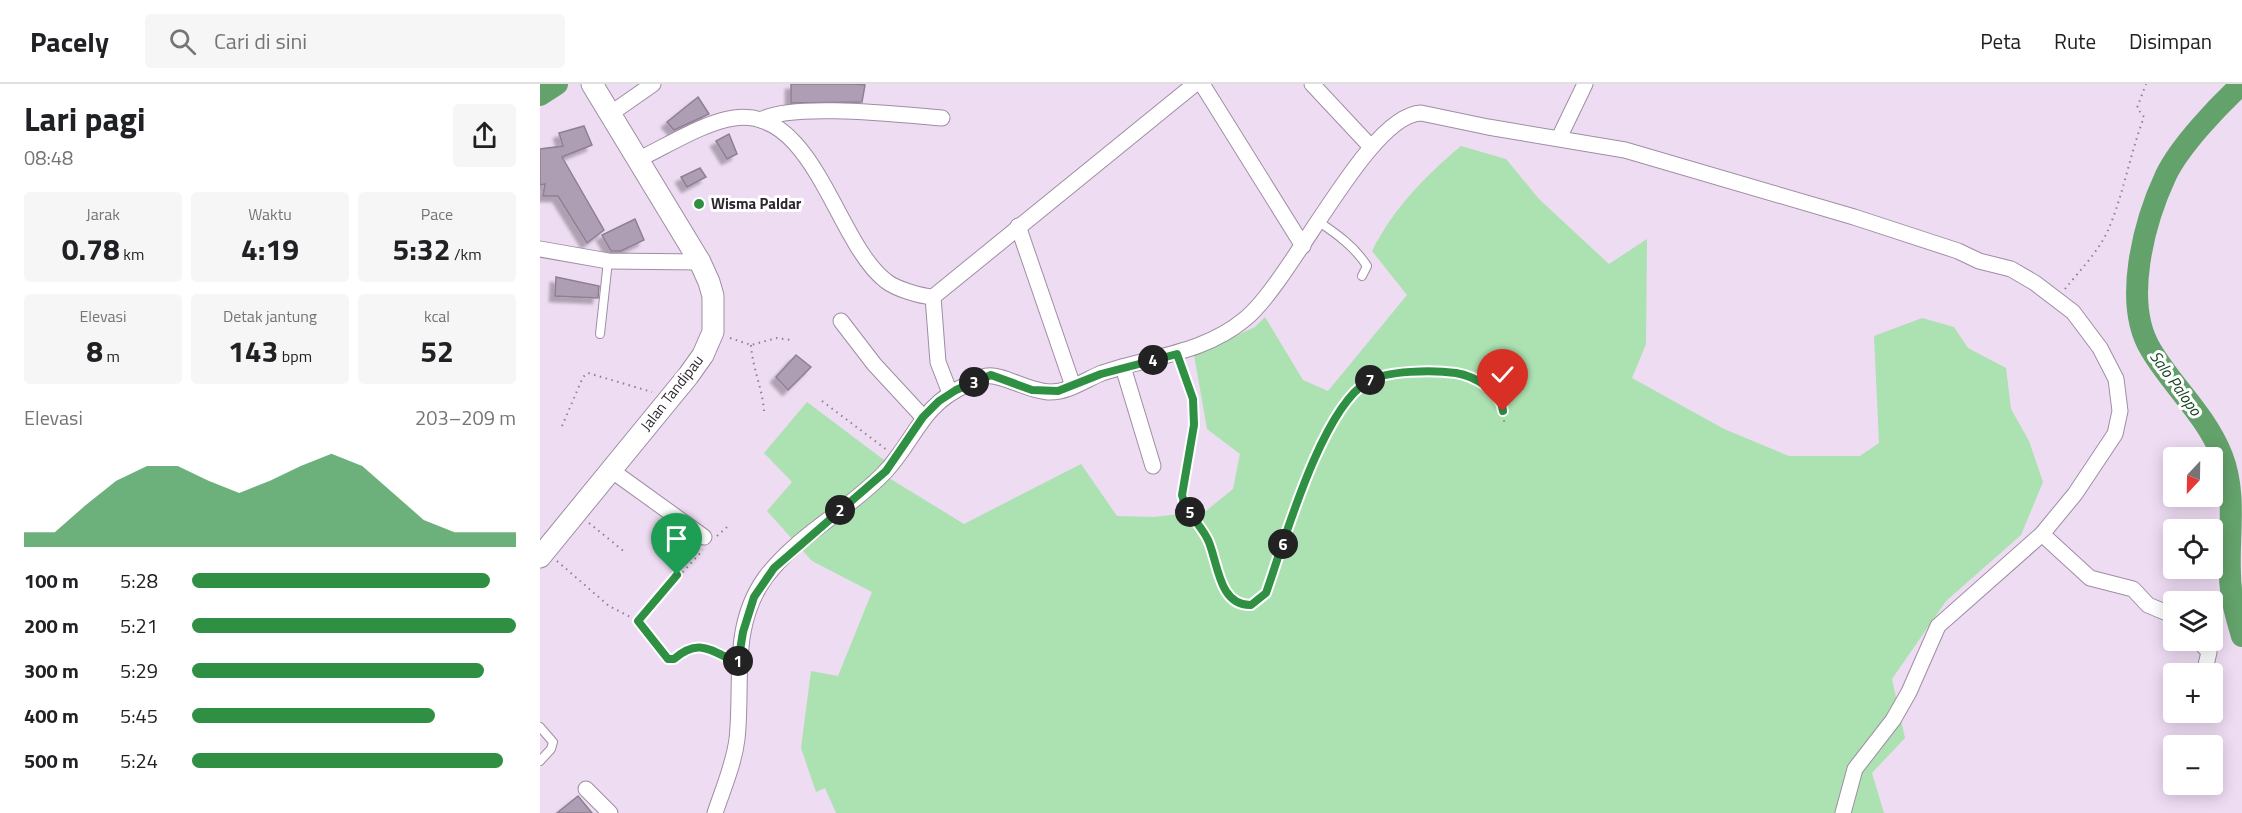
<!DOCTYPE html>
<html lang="id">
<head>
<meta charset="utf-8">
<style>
	:root { --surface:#fff; --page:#f6f6f6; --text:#202124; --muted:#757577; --line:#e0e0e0; --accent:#2f9044 }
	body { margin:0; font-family:"Titillium Web",sans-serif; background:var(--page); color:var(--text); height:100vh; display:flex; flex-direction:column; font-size:22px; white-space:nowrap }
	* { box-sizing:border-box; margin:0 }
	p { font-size:20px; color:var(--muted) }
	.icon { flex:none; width:33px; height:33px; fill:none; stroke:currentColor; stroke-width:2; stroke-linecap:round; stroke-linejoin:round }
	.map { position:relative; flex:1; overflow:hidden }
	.details { display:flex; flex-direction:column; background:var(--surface); width:540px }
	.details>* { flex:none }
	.needle { width:39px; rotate:202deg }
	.fabs { position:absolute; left:1623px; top:363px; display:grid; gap:12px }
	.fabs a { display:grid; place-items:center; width:60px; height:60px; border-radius:6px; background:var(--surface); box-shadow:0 3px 15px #0003; font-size:30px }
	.pin { position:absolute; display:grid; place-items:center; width:51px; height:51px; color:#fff; margin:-62px -26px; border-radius:50% 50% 50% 0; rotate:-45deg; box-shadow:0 0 6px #0007 }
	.pin .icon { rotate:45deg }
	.km { position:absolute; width:30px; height:30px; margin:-15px; border-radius:50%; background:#222; color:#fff; font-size:16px; line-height:30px; text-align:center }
	.round { display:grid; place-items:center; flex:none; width:63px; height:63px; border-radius:6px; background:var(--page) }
	.head { display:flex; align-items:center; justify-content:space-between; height:102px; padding:0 24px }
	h1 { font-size:33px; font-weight:700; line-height:45px }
	.figures { display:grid; grid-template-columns:repeat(3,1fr); gap:9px; height:102px; padding:6px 24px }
	.figures div { display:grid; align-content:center; border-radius:6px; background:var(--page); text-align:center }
	.figures b { font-size:30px; font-weight:700 }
	.figures small { font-size:16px; font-weight:400 }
	.figures p { font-size:16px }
	.chart { height:168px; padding:12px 24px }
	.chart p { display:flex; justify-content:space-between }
	.chart svg { width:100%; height:108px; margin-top:6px; fill:var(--accent); opacity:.7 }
	ul { padding:0 24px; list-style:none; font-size:20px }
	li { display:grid; grid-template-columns:96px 72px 1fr; align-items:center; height:45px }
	li i { height:15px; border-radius:8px; background:var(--accent) }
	header { display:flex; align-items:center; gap:36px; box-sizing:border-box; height:84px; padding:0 30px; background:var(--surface); border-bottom:2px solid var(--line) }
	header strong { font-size:28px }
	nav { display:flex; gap:33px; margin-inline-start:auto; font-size:21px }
	.search { width:420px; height:54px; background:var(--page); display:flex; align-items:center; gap:15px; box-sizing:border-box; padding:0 21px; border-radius:6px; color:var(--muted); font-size:22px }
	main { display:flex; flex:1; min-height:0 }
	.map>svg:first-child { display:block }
	.green { fill:#ace1b1 }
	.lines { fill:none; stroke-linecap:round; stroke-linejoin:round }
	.river { stroke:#63a26b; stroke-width:22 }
	.building { fill:#ae9eb3; stroke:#8e7f93; stroke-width:1.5; filter:url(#shadow) }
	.lane-casing { stroke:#9e8ea3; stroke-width:10 }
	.street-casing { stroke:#9e8ea3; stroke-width:17 }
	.secondary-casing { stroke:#9e8ea3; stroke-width:23 }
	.path { stroke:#8d8191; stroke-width:2; stroke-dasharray:1.5 4.5; stroke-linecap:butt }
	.lane { stroke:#fff; stroke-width:8 }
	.street { stroke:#fff; stroke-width:15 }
	.secondary { stroke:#fff; stroke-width:21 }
	.route-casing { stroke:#fff; stroke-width:12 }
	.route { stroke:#2f9044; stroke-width:8 }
	.poi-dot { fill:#2f9044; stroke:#fff; stroke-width:2 }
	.labels { text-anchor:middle; stroke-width:6; stroke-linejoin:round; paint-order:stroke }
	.poi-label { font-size:15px; font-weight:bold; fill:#2d262f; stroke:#fff; text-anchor:start }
	.street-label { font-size:15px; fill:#2d262f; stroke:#fff }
	.water-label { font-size:16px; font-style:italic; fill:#14431d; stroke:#fff }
</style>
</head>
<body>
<header>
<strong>Pacely</strong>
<div class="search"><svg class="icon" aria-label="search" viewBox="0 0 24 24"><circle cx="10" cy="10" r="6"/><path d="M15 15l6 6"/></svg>Cari di sini</div>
<nav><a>Peta</a><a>Rute</a><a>Disimpan</a></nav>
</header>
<main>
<section class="details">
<div class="head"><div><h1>Lari pagi</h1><p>08:48</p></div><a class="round"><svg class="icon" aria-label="share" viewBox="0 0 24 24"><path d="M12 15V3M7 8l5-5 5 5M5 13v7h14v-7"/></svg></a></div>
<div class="figures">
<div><p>Jarak</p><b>0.78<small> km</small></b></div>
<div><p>Waktu</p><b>4:19</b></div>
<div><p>Pace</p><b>5:32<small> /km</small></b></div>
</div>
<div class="figures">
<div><p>Elevasi</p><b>8<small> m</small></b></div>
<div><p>Detak jantung</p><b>143<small> bpm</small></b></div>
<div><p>kcal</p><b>52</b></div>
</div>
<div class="chart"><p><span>Elevasi</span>203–209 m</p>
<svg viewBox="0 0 160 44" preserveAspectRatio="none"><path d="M0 44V38L10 38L20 27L30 17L40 11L50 11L60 17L70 22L80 17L90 11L100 6L110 11L120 22L130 33L140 38L150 38L160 38V44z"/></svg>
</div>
<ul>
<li><b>100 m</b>5:28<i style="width:92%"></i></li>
<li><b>200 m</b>5:21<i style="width:100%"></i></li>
<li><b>300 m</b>5:29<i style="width:90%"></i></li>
<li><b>400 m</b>5:45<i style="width:75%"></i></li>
<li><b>500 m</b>5:24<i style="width:96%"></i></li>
</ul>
</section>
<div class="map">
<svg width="1702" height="729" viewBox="0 0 1702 729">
	<defs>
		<filter id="shadow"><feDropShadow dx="-5.5" dy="5.5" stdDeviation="1.5" flood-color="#0004"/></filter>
	</defs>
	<rect width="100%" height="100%" fill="#eedcf3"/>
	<path class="green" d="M921,62L966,75L999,115L1069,180L1107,155L1106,260L1092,294L1184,345L1249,372H1320L1339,359L1334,252L1382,234L1414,243L1428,264L1466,284L1471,325L1489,357L1503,398L1481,451L1406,517L1352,595L1365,654L1332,689L1344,729H296L285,704L276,708L261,664L271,587L298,592L332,508L272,477L227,427L252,398L224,369L267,318L344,376L349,394L424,440L541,380L577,432L614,433L666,427L693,405L700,370L667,345L654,271L715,243L725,233L763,296L788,307L867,211L832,167C854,124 884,93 921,62Z"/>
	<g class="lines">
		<g class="river">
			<path d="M1702,0C1678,22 1640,62 1626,91C1604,138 1582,219 1611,266C1633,303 1666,331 1682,372C1697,410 1688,451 1690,490C1690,511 1696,532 1702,552"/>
			<path d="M0,11L17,0"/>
		</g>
	</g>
	<g class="building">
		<path d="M251,0H313L325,1L322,18L251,19Z"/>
		<path d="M158,13L169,30L134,46L127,38Z"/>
		<path d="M44,42L52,61L22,73L64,146L47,159L18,112H3L5,100L0,101V65L23,62L19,49Z"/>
		<path d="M189,50L197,70L187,75L176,57Z"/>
		<path d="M160,84L166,93L147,103L141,93Z"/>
		<path d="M95,135L104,156L81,167H71L62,151Z"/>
		<path d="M16,193L59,202L58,214L15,212Z"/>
		<path d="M256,271L271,283L248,306L236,293Z"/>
		<path d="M38,712L52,729H17Z"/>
	</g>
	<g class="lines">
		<defs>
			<g id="lane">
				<path d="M779,138C797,150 815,163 827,182L822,192"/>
				<path d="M60,250L68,177"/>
				<path d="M0,643L13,658L11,665L0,677"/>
			</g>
			<g id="street">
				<path d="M662,0L763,162"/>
				<path d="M772,0L830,62"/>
				<path d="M70,30L113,0"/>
				<path d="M221,36C251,18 364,31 402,34"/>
				<path d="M1019,54L1045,0"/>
				<path d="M97,76C125,63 164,38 194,34C274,22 296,159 346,197C356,205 380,212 393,213L655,0"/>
				<path d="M478,142L533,302"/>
				<path d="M0,165L68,177L160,178"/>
				<path d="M393,213L398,278L410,309"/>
				<path d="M301,237L334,280L383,333"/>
				<path d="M583,283L613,382"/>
				<path d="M71,386L164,453"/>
				<path d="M1502,450L1550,494L1593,505L1608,521L1634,532"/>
				<path d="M1658,556L1669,568L1664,590"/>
				<path d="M46,705L70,729"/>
				<path d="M175,729C183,705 194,680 197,655C203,600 190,543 225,494C257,451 308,427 345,388C376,355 380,322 426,301C433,298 440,293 447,292C460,289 490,308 510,308C529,308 545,296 562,289C611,272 663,270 705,235C753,196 827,31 881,29L948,43L1085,66L1314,133L1418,167L1439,177L1471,185L1495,199L1533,228L1560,264L1576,295L1580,327L1575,350L1535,410L1502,450L1398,542L1369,608L1353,636L1315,685L1303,729"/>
			</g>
			<path id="secondary" d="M0,473L148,292L163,271L173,248V212L169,198L160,178L52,0"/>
		</defs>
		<use href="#lane" class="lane-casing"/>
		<use href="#street" class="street-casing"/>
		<use href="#secondary" class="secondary-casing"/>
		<g class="path">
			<path d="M1525,205C1540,186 1560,166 1569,144C1584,108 1590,70 1604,33L1597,24L1606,0"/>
			<path d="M190,254L211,261L237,254L251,256"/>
			<path d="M211,261C213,287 222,302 224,327"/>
			<path d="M641,281L653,315L654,341L643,416C648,429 659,440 666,452C678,475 675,508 702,521H711L726,509C744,459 782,325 827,298C849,285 897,286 921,290C936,292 954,306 961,319C965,325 964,334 964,341"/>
			<path d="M282,317L347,366"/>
			<path d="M22,342L43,293L48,289L112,308"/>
			<path d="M49,439L86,469"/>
			<path d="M177,452L188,442"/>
			<path d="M17,477L69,522L98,537L128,575H134C156,556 163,564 187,574"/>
			<path d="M98,537L163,466"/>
		</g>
		<use href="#lane" class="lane"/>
		<use href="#street" class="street"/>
		<use href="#secondary" class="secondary"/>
	</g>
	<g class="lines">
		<defs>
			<path id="route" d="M137,491L98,537L128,575H134C159,553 171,567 198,579L203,548L214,513L234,484L346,387L383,333L399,317L416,306L451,291L492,306L518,307L561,290L637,270L653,315L654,341L642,411C645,428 661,441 668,456C678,477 678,522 711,521L726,509C744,458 781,326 827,298C846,286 894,286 916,289C934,292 961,307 963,327"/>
		</defs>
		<use href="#route" class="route-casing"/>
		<use href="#route" class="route"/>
	</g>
	<circle class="poi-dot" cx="159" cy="120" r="6"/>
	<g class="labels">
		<g class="poi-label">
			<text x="171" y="125">Wisma Paldar</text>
		</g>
		<g class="street-label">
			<text transform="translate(132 309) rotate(-52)" y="5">Jalan Tandipau</text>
		</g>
		<g class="water-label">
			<text transform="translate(1636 299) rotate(54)" y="6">Salo Palopo</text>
		</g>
	</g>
</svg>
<div class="fabs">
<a><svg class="needle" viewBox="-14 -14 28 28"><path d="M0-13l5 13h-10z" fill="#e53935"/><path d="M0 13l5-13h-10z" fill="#757577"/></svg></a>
<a><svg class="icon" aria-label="locate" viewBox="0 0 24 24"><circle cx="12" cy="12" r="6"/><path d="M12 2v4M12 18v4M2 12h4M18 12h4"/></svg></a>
<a><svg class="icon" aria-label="layers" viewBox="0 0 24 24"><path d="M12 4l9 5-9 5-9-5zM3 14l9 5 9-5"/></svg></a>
<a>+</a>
<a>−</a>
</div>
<div class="pin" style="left:137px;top:491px;background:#1e9e55"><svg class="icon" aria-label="arrive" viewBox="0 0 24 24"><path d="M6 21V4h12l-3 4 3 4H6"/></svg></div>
<div class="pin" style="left:963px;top:327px;background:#d93025"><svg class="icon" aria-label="check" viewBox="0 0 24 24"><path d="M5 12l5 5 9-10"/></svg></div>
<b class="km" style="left:198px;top:577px">1</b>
<b class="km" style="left:300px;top:426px">2</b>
<b class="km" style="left:434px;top:298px">3</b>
<b class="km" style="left:613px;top:276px">4</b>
<b class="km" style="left:650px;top:428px">5</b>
<b class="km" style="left:743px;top:460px">6</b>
<b class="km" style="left:830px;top:296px">7</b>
</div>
</main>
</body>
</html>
